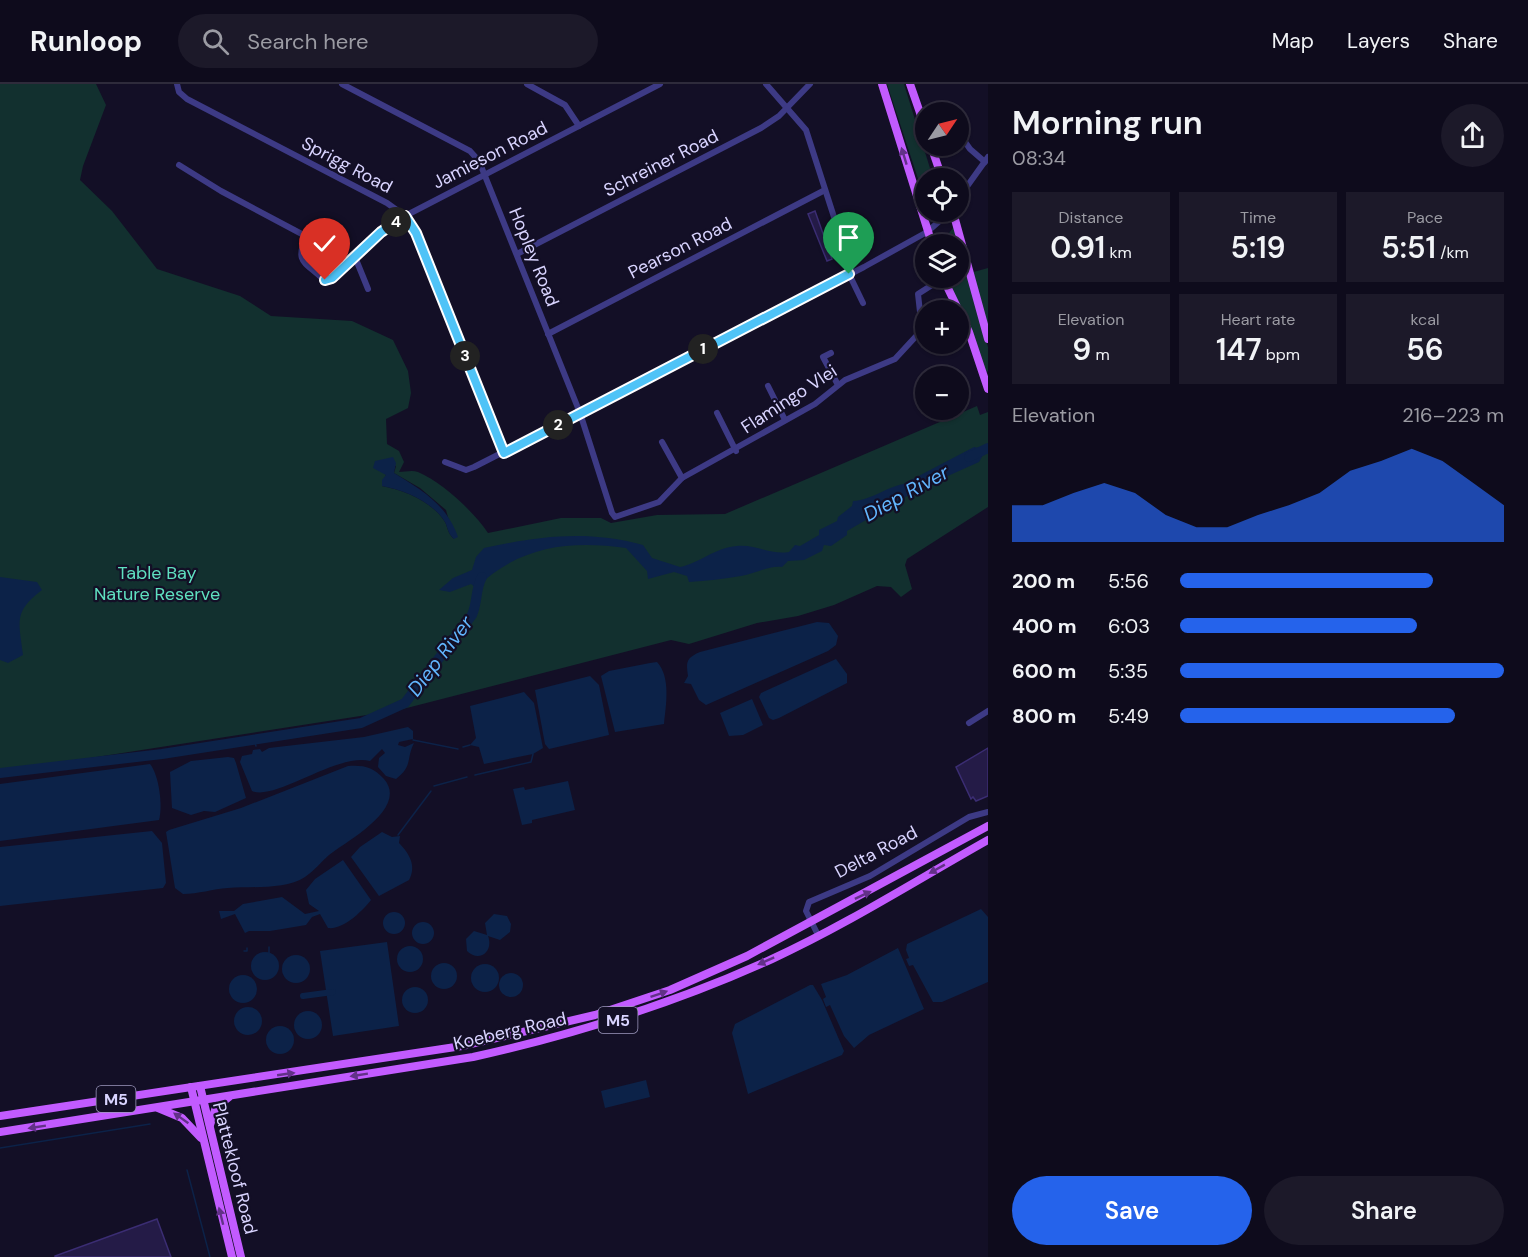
<!DOCTYPE html>
<html lang="en">
<head>
<meta charset="utf-8">
<style>
	:root { --surface:#0e0b1c; --page:#1c1929; --text:#f1f3f6; --muted:#9b9ba3; --line:#2e2b3b; --accent:#2563eb }
	body { margin:0; font-family:"DM Sans",sans-serif; background:var(--page); color:var(--text); height:100vh; display:flex; flex-direction:column; font-size:22px; white-space:nowrap }
	* { box-sizing:border-box; margin:0 }
	p { font-size:20px; color:var(--muted) }
	.icon { flex:none; width:33px; height:33px; fill:none; stroke:currentColor; stroke-width:2; stroke-linecap:round; stroke-linejoin:round }
	.map { position:relative; flex:1; overflow:hidden }
	.drawer { display:flex; flex-direction:column; background:var(--surface); width:540px }
	.drawer>* { flex:none }
	.needle { width:39px; rotate:55deg }
	.tools { position:absolute; left:915px; top:18px; display:grid; gap:12px }
	.tools a { display:grid; place-items:center; width:54px; height:54px; border-radius:50%; background:var(--surface); box-shadow:0 2px 4px #0004,0 0 0 2px var(--line); font-size:30px }
	.pin { position:absolute; display:grid; place-items:center; width:51px; height:51px; color:#fff; margin:-62px -26px; border-radius:50% 50% 50% 0; rotate:-45deg; box-shadow:0 0 6px #0007 }
	.pin .icon { rotate:45deg }
	.km { position:absolute; width:30px; height:30px; margin:-15px; border-radius:50%; background:#222; color:#fff; font-size:16px; line-height:30px; text-align:center }
	.round { display:grid; place-items:center; flex:none; width:63px; height:63px; border-radius:32px; background:var(--page) }
	.overview { display:flex; align-items:center; justify-content:space-between; height:102px; padding:0 24px }
	h1 { font-size:33px; font-weight:600; line-height:45px }
	.figures { display:grid; grid-template-columns:repeat(3,1fr); gap:9px; height:102px; padding:6px 24px }
	.figures div { display:grid; align-content:center; border-radius:0px; background:var(--page); text-align:center }
	.figures b { font-size:30px; font-weight:600 }
	.figures small { font-size:16px; font-weight:400 }
	.figures p { font-size:16px }
	.chart { height:168px; padding:12px 24px }
	.chart p { display:flex; justify-content:space-between }
	.chart svg { width:100%; height:108px; margin-top:6px; fill:var(--accent); opacity:.7 }
	.cta { display:flex; gap:12px; margin-top:auto; padding:12px 24px }
	.cta a { flex:1; height:69px; border-radius:36px; background:var(--accent); color:#fff; font-size:24px; font-weight:600; line-height:69px; text-align:center }
	.cta a+a { background:var(--page); color:var(--text) }
	ul { padding:0 24px; list-style:none; font-size:20px }
	li { display:grid; grid-template-columns:96px 72px 1fr; align-items:center; height:45px }
	li i { height:15px; border-radius:8px; background:var(--accent) }
	header { display:flex; align-items:center; gap:36px; box-sizing:border-box; height:84px; padding:0 30px; background:var(--surface); border-bottom:2px solid var(--line) }
	header strong { font-size:28px }
	nav { display:flex; gap:33px; margin-inline-start:auto; font-size:21px }
	.search { width:420px; height:54px; background:var(--page); display:flex; align-items:center; gap:15px; box-sizing:border-box; padding:0 21px; border-radius:33px; color:var(--muted); font-size:22px }
	main { display:flex; flex:1; min-height:0 }
	.map>svg:first-child { display:block }
	.green { fill:#12302f; fill-rule:evenodd }
	.water { fill:#0c2248 }
	.lines { fill:none; stroke-linecap:round; stroke-linejoin:round }
	.stream { stroke:#0c2248; stroke-width:1.5 }
	.canal { stroke:#0c2248; stroke-width:6 }
	.river { stroke:#0c2248; stroke-width:10 }
	.building { fill:#241b47; stroke:#3b2d73; stroke-width:1.5 }
	.minor { stroke:#3d3a85; stroke-width:6 }
	.major { stroke:#c25bff; stroke-width:8 }
	.oneway { fill:#623188 }
	.route-casing { stroke:#fff; stroke-width:12 }
	.route { stroke:#4fc3f7; stroke-width:8 }
	.labels { text-anchor:middle; stroke-width:4.5; stroke-linejoin:round; paint-order:stroke }
	.shield { fill:#130f26; stroke:#9e99be; stroke-width:1.5 }
	.shield-label { font-size:16px; font-weight:bold; fill:#d9d4ff }
	.street-label { font-size:18px; fill:#d9d4ff; stroke:#130f26 }
	.park-label { font-size:18px; fill:#5fe0c0; stroke:#130f26 }
	.water-label { font-size:20px; font-style:italic; fill:#62b6ff; stroke:#130f26 }
</style>
</head>
<body>
<header>
<strong>Runloop</strong>
<div class="search"><svg class="icon" aria-label="search" viewBox="0 0 24 24"><circle cx="10" cy="10" r="6"/><path d="M15 15l6 6"/></svg>Search here</div>
<nav><a>Map</a><a>Layers</a><a>Share</a></nav>
</header>
<main>
<div class="map">
<svg width="988" height="1173" viewBox="0 0 988 1173">
	<rect width="100%" height="100%" fill="#130f26"/>
	<g class="green">
		<path d="M0,0H96L106,21L83,82L80,96L112,127L157,185L240,212L271,232L352,237L393,256L408,287L411,309L408,324L386,335L387,360L399,367L404,378L399,388C405,388 412,386 418,388C442,398 474,428 488,449L561,434H601L611,439L657,431L725,430L977,322L980,331L988,328V423L907,475L905,481L912,505L901,513L891,503L877,502L834,521L798,532L757,539L689,560L671,556L399,626L0,688ZM375,377H384L396,382L394,389L420,404L446,426L454,455C448,450 448,444 445,438C433,418 404,406 382,402L386,391Z"/>
		<path d="M887,0H904L933,94H926L925,116Z"/>
		<path d="M954,143L988,263V287L985,289L946,194H958V160H940Z"/>
		<path d="M988,184V255L970,189Z"/>
	</g>
	<g class="water">
		<path d="M974,363L979,364L983,371L979,378L921,404L847,447V451L831,462L824,461L822,467L804,476L788,477L782,483C769,481 755,490 741,492C724,495 706,497 689,498L687,492L674,488L648,495L647,487L626,464C569,456 519,462 476,504L471,500L450,508L439,506L453,494L472,486L476,473L484,464C540,452 587,446 643,461L652,474L680,483C700,479 714,464 737,462C755,460 770,471 789,468L795,461L800,462L819,451V446L837,437L838,433L852,422L853,417C873,416 888,401 910,399L911,396Z"/>
		<path d="M393,373L396,379L394,389C422,406 447,421 458,453L454,455C448,450 448,444 445,438C433,418 404,406 382,402V396L386,391L373,384L375,377Z"/>
		<path d="M0,493L37,498L42,506C13,528 19,537 23,571L8,579L0,576Z"/>
		<path d="M817,538L829,539L838,552L836,561L828,567L706,621L699,616L691,600L684,599L688,592C686,578 686,574 700,568Z"/>
		<path d="M836,575L847,590V599L779,634L773,636L769,634L759,613L761,609Z"/>
		<path d="M650,579L657,578C671,593 666,621 664,640L615,648L601,592L609,587Z"/>
		<path d="M590,592L599,601L609,651L549,665L545,660L535,606Z"/>
		<path d="M524,608L534,619L543,664L533,670L484,680L479,663L470,661L476,654L470,622Z"/>
		<path d="M752,615L763,641L743,651L729,652L720,629Z"/>
		<path d="M408,643L413,647V655L399,658L398,661L405,663L414,659C406,675 413,682 396,695L386,692L378,683L379,674L385,669L382,665L370,677C336,669 276,717 252,707L240,678L242,672L252,670L253,666L260,665L262,668L269,664L364,653Z"/>
		<path d="M228,673L234,674L236,679L246,714L215,728L204,727L191,731L172,724L170,688L191,677Z"/>
		<path d="M150,680C159,691 163,722 159,736L0,757V700Z"/>
		<path d="M348,682C364,681 373,683 384,695C409,724 347,757 329,771C321,778 314,787 305,793C285,806 252,802 228,804C213,805 198,810 183,810L175,804L166,748L169,746L241,724Z"/>
		<path d="M568,697L575,726L532,736V739L522,741L513,705L524,703L525,706Z"/>
		<path d="M152,747L162,759L166,799L163,804L0,822V763Z"/>
		<path d="M382,748L392,753L400,752L399,759C409,769 417,782 409,796L379,812L351,773L360,763Z"/>
		<path d="M343,776L371,816C363,826 344,846 328,844L320,830L312,833L306,841L270,847H249L245,849L235,830L221,835L219,827H234L243,820L282,813L305,830L319,827L309,820L306,806L315,795Z"/>
		<path d="M981,825L988,833V898L942,918H933L913,881L909,882L906,875L909,874L906,866L907,860Z"/>
		<circle cx="394" cy="839" r="11"/>
		<path d="M494,830L507,832L511,840L510,848L500,856L488,852C494,868 479,879 467,867L466,855L474,847L487,851L485,839Z"/>
		<circle cx="423" cy="849" r="11"/>
		<path d="M387,858L399,942L333,952L320,867Z"/>
		<circle cx="410" cy="875" r="13"/>
		<path d="M898,864L924,925L869,951L854,964L844,952L830,921L826,923L823,915L826,913L821,900L847,891Z"/>
		<circle cx="265" cy="882" r="14"/>
		<circle cx="296" cy="885" r="14"/>
		<circle cx="444" cy="892" r="13"/>
		<circle cx="485" cy="894" r="14"/>
		<circle cx="511" cy="901" r="12"/>
		<circle cx="243" cy="905" r="14"/>
		<path d="M810,901H813L822,916L844,967L842,971L748,1010L732,949L735,940Z"/>
		<circle cx="415" cy="916" r="13"/>
		<circle cx="248" cy="937" r="14"/>
		<circle cx="308" cy="941" r="14"/>
		<circle cx="280" cy="956" r="14"/>
		<path d="M646,996L650,1013L605,1024L601,1007Z"/>
	</g>
	<g class="lines">
		<g class="stream">
			<path d="M254,656L256,662"/>
			<path d="M413,656L458,665"/>
			<path d="M463,663L470,661"/>
			<path d="M475,691L531,678L533,670"/>
			<path d="M434,702L467,693"/>
			<path d="M398,751L431,707"/>
			<path d="M269,863V869"/>
			<path d="M244,867H247V864"/>
			<path d="M0,1064L150,1040"/>
			<path d="M187,1086L210,1173"/>
		</g>
		<path class="canal" d="M303,912L333,908"/>
		<g class="river">
			<path d="M969,373L988,364"/>
			<path d="M0,689L162,670L361,639L405,619L472,531C478,517 475,506 482,493"/>
		</g>
	</g>
	<g class="building">
		<path d="M815,127L832,175L827,177L808,130Z"/>
		<path d="M988,664V712L976,717L973,713L971,715L956,683Z"/>
		<path d="M157,1135L171,1173H55V1172Z"/>
	</g>
	<g class="lines">
		<g class="minor">
			<path d="M177,0L179,8L187,15L387,119L405,132L416,149L504,369"/>
			<path d="M342,0L470,67L479,77L580,329L612,429L615,433L659,418L682,394L815,320L845,296L895,275L919,249L921,237L918,210L943,194"/>
			<path d="M527,0L565,21L579,42"/>
			<path d="M766,0L806,46L852,189"/>
			<path d="M947,21L949,28"/>
			<path d="M958,48L970,65L985,78"/>
			<path d="M179,81L221,107L330,165L347,180"/>
			<path d="M958,115L988,73"/>
			<path d="M306,152C295,179 304,177 323,195H330L381,148L405,132L660,0"/>
			<path d="M517,170L761,44L779,32L810,0"/>
			<path d="M355,173L368,205"/>
			<path d="M849,190L863,219"/>
			<path d="M548,250L825,106"/>
			<path d="M831,269L823,273L838,301"/>
			<path d="M768,302L785,336"/>
			<path d="M717,329L736,367"/>
			<path d="M662,358L682,394"/>
			<path d="M445,378L466,386L474,383L864,183L927,148L950,128"/>
			<path d="M969,639L988,627"/>
			<path d="M818,851L806,827L809,818L870,792L969,733L988,728"/>
		</g>
		<g class="major">
			<path d="M882,0L932,160"/>
			<path d="M910,0L926,46"/>
			<path d="M931,62L942,94"/>
			<path d="M953,128L988,255"/>
			<path d="M943,194L969,248L988,305"/>
			<path d="M200,1002L241,1173"/>
			<path d="M191,1003L232,1173"/>
			<path d="M158,1024L182,1034L201,1054"/>
			<path d="M0,1032L462,962L595,931L670,906L747,872L988,742"/>
			<path d="M210,1041L216,1023L229,1013"/>
			<path d="M0,1048L473,973C577,950 675,919 772,875C846,841 917,796 988,756"/>
		</g>
	</g>
	<defs><path id="oneway-solid" d="M-6-.8H1V-3.2L6.5 0L1 3.2V.8H-6Z" transform="scale(1.5)"/></defs>
	<g class="oneway">
		<use href="#oneway-solid" transform="translate(904 72) rotate(-107)"/>
		<use href="#oneway-solid" transform="translate(937 785) rotate(151)"/>
		<use href="#oneway-solid" transform="translate(863 811) rotate(-25)"/>
		<use href="#oneway-solid" transform="translate(766 877) rotate(156)"/>
		<use href="#oneway-solid" transform="translate(659 910) rotate(-19)"/>
		<use href="#oneway-solid" transform="translate(286 990) rotate(-8)"/>
		<use href="#oneway-solid" transform="translate(359 991) rotate(171)"/>
		<use href="#oneway-solid" transform="translate(181 1034) rotate(-145)"/>
		<use href="#oneway-solid" transform="translate(37 1043) rotate(171)"/>
		<use href="#oneway-solid" transform="translate(221 1132) rotate(-104)"/>
	</g>
	<g class="lines">
		<defs>
			<path id="route" d="M325,196L332,194L381,148L405,132L416,149L504,369L849,190"/>
		</defs>
		<use href="#route" class="route-casing"/>
		<use href="#route" class="route"/>
	</g>
	<g class="labels">
		<g class="shield">
			<rect x="598.5" y="923" width="39" height="26" rx="4.5"/>
			<rect x="96.5" y="1002" width="39" height="26" rx="4.5"/>
		</g>
		<g class="shield-label">
			<text x="618" y="942">M5</text>
			<text x="116" y="1021">M5</text>
		</g>
		<g class="street-label">
			<text transform="translate(490 71) rotate(-27)" y="6">Jamieson Road</text>
			<text transform="translate(661 79) rotate(-27)" y="6">Schreiner Road</text>
			<text transform="translate(347 81) rotate(28)" y="6">Sprigg Road</text>
			<text transform="translate(680 164) rotate(-27)" y="6">Pearson Road</text>
			<text transform="translate(534 173) rotate(68)" y="6">Hopley Road</text>
			<text transform="translate(789 315) rotate(-33)" y="6">Flamingo Vlei</text>
			<text transform="translate(876 768) rotate(-28)" y="6">Delta Road</text>
			<text transform="translate(510 947) rotate(-13)" y="6">Koeberg Road</text>
			<text transform="translate(235 1084) rotate(76)" y="6">Plattekloof Road</text>
		</g>
		<g class="park-label">
			<text x="157" y="495">Table Bay<tspan x="157" dy="21">Nature Reserve</tspan></text>
		</g>
		<g class="water-label">
			<text transform="translate(906 409) rotate(-29)" y="7">Diep River</text>
			<text transform="translate(440 572) rotate(-53)" y="7">Diep River</text>
		</g>
	</g>
</svg>
<div class="tools">
<a><svg class="needle" viewBox="-14 -14 28 28"><path d="M0-13l5 13h-10z" fill="#e53935"/><path d="M0 13l5-13h-10z" fill="#9b9ba3"/></svg></a>
<a><svg class="icon" aria-label="locate" viewBox="0 0 24 24"><circle cx="12" cy="12" r="6"/><path d="M12 2v4M12 18v4M2 12h4M18 12h4"/></svg></a>
<a><svg class="icon" aria-label="layers" viewBox="0 0 24 24"><path d="M12 4l9 5-9 5-9-5zM3 14l9 5 9-5"/></svg></a>
<a>+</a>
<a>−</a>
</div>
<div class="pin" style="left:849px;top:190px;background:#1e9e55"><svg class="icon" aria-label="arrive" viewBox="0 0 24 24"><path d="M6 21V4h12l-3 4 3 4H6"/></svg></div>
<div class="pin" style="left:325px;top:196px;background:#d93025"><svg class="icon" aria-label="check" viewBox="0 0 24 24"><path d="M5 12l5 5 9-10"/></svg></div>
<b class="km" style="left:703px;top:265px">1</b>
<b class="km" style="left:558px;top:341px">2</b>
<b class="km" style="left:465px;top:272px">3</b>
<b class="km" style="left:396px;top:138px">4</b>
</div>
<section class="drawer">
<div class="overview"><div><h1>Morning run</h1><p>08:34</p></div><a class="round"><svg class="icon" aria-label="share" viewBox="0 0 24 24"><path d="M12 15V3M7 8l5-5 5 5M5 13v7h14v-7"/></svg></a></div>
<div class="figures">
<div><p>Distance</p><b>0.91<small> km</small></b></div>
<div><p>Time</p><b>5:19</b></div>
<div><p>Pace</p><b>5:51<small> /km</small></b></div>
</div>
<div class="figures">
<div><p>Elevation</p><b>9<small> m</small></b></div>
<div><p>Heart rate</p><b>147<small> bpm</small></b></div>
<div><p>kcal</p><b>56</b></div>
</div>
<div class="chart"><p><span>Elevation</span>216–223 m</p>
<svg viewBox="0 0 160 44" preserveAspectRatio="none"><path d="M0 44V29L10 29L20 24L30 20L40 24L50 33L60 38L70 38L80 33L90 29L100 24L110 15L120 11L130 6L140 11L150 20L160 29V44z"/></svg>
</div>
<ul>
<li><b>200 m</b>5:56<i style="width:78%"></i></li>
<li><b>400 m</b>6:03<i style="width:73%"></i></li>
<li><b>600 m</b>5:35<i style="width:100%"></i></li>
<li><b>800 m</b>5:49<i style="width:85%"></i></li>
</ul>
<div class="cta"><a>Save</a><a>Share</a></div>
</section>
</main>
</body>
</html>
